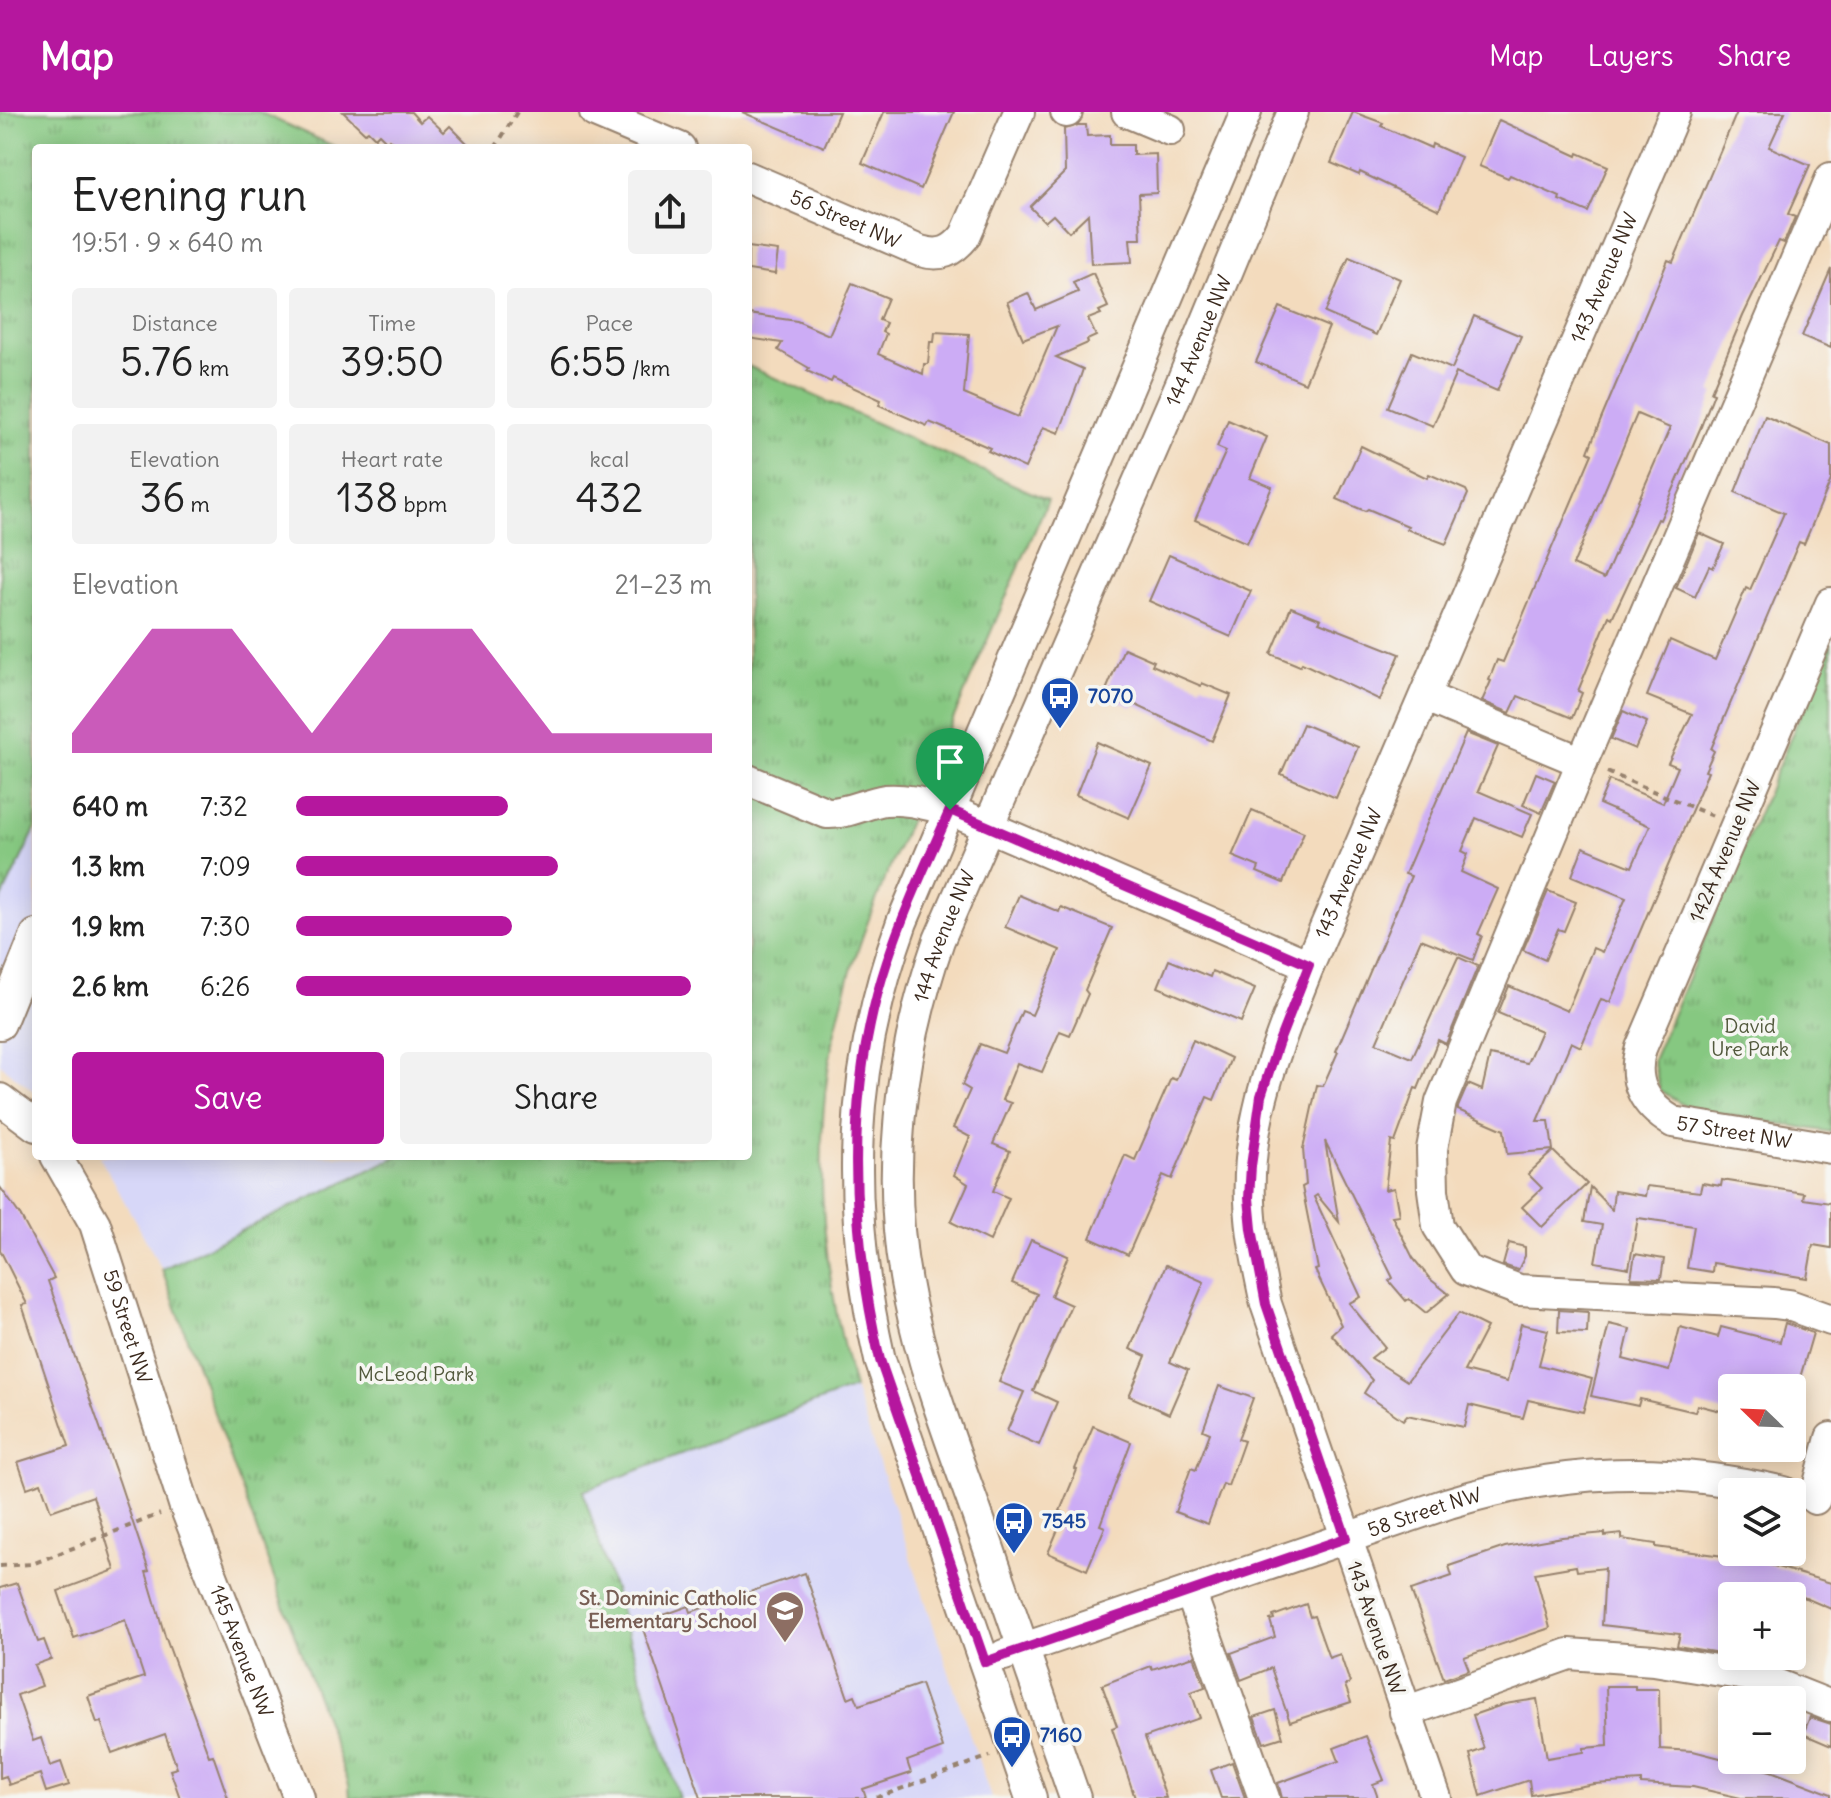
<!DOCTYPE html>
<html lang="en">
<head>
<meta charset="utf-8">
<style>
	:root { --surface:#fff; --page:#f2f2f2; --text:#222; --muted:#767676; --accent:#b5179e }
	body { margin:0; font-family:Delius,sans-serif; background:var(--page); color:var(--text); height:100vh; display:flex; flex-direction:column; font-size:30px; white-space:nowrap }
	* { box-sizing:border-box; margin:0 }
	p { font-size:26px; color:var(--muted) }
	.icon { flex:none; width:44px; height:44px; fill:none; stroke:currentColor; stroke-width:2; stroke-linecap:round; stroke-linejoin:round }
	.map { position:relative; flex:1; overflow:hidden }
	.sheet { position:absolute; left:32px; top:32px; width:720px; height:1016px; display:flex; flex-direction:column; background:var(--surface); border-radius:8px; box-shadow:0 4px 20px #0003 }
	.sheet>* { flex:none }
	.needle { width:52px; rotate:293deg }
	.fabs { position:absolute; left:1718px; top:1262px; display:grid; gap:16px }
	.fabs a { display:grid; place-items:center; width:88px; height:88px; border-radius:8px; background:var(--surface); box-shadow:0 4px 20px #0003; font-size:40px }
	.pin { position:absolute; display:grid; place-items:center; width:68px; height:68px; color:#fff; margin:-82px -34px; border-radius:50% 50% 50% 0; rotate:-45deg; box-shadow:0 0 8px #0007 }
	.pin .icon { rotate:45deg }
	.round { display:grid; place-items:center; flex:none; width:84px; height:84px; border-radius:8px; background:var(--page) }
	.headline { display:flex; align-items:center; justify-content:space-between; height:136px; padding:0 40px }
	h1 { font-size:44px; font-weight:600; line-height:60px }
	.metrics { display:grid; grid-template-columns:repeat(3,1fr); gap:12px; height:136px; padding:8px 40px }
	.metrics div { display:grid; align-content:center; border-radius:8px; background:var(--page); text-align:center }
	.metrics b { font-size:40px; font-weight:600 }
	.metrics small { font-size:22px; font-weight:400 }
	.metrics p { font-size:22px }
	.chart { height:224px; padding:16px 40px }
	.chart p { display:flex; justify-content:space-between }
	.chart svg { width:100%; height:144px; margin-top:8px; fill:var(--accent); opacity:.7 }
	.cta { display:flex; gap:16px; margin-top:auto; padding:16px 40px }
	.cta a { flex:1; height:92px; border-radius:8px; background:var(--accent); color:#fff; font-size:32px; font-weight:600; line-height:92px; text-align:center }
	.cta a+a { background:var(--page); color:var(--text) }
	ul { padding:0 40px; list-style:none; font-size:26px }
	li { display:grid; grid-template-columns:128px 96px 1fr; align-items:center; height:60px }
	li i { height:20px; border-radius:10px; background:var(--accent) }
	header { display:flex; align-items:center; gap:48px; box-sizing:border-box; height:112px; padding:0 40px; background:var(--accent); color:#fff }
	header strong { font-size:38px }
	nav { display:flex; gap:44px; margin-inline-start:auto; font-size:28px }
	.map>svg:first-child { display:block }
	.built { fill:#d7d7f8 }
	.park { fill:url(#park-tufts); stroke:#607950; stroke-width:2 }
	.building { fill:#ccacf5; fill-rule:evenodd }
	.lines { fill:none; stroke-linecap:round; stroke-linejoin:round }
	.minor-casing { stroke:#97826e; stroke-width:34 }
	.path { stroke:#97826e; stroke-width:4; stroke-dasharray:6 6; stroke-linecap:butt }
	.minor { stroke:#fff; stroke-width:30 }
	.route-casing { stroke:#fff; stroke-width:16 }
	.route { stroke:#b5179e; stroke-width:10 }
	.labels { text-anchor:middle; stroke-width:7; stroke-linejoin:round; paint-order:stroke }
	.street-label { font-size:20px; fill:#3b2a1e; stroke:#f6f6f2 }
	.transit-label { font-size:20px; font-weight:bold; fill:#164399; stroke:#f6f6f2; text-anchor:start }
	.park-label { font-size:20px; fill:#52593c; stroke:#f6f6f2 }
	.education-label { font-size:20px; font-weight:bold; fill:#785e54; stroke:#f6f6f2; text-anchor:end }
</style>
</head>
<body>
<header>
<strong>Map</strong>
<nav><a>Map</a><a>Layers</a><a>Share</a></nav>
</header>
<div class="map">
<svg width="1831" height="1686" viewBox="0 0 1831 1686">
	<defs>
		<pattern id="park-tufts" width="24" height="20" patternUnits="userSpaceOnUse" patternTransform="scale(2)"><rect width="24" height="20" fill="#86c881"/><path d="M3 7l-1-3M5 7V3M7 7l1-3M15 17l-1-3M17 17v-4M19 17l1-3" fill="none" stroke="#6fa369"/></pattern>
	</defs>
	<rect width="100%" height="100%" fill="#f6f6f2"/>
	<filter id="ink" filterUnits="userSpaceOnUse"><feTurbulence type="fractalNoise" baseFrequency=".0125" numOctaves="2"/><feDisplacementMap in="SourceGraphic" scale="16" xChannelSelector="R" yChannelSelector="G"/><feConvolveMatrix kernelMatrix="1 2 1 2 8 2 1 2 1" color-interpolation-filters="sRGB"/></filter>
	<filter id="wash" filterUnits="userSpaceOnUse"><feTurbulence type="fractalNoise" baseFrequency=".006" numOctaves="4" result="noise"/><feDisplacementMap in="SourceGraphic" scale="32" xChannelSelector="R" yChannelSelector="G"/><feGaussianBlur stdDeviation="1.8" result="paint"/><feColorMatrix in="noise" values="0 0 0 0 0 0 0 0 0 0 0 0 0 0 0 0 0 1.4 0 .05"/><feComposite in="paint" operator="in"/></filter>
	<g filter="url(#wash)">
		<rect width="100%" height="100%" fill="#f3dbbd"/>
		<g class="built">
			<path d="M36,716V981L0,952V790Z"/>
			<path d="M99,1044H398L162,1157Z"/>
			<path d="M854,1276L991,1686H679L583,1379Z"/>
		</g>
		<g class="park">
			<path d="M0,0H259L338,36H36V716L0,790Z"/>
			<path d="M748,254L1048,388C1007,483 966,578 925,672C886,764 844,853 829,952C812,1062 825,1170 854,1276L583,1379L679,1686H350L349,1673L162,1157L398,1044H748Z"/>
			<path d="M1831,531V1020L1689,997L1660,978L1653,948Z"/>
		</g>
		<g id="blocks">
			<g class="building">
				<path d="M343,0H411L420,10L427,4L444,20L450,14L472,36H398L389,27L387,30L379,22L375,26L368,19L365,21Z"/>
				<path d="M742,0H839L824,35Z"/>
				<path d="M884,0H954L921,77L862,51Z"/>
				<path d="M1353,0L1383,11L1381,14L1431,36L1432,32L1461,45L1439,98L1360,60L1359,63L1331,51Z"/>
				<path d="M1737,0H1785L1769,35L1810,53L1788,102L1795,105L1784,131L1779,129L1743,204L1711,280L1714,281L1700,317L1660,408L1658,407L1612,506L1609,504L1578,579L1582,581L1572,606L1518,584L1510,601L1482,589L1491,569L1489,568L1497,548L1503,550L1592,342L1588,340L1597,317L1648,196L1668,148L1673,150ZM1637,302L1670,316L1604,467L1573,453Z"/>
				<path d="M1499,8L1577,44L1578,41L1608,54L1588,100L1559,88L1560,85L1510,63L1508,66L1479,54Z"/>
				<path d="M1078,13H1086L1087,24L1110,23V33H1133V43L1156,42L1157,81L1139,82L1141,127H1130L1132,150L1091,152L1088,102L1069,120L1053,103L1045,110L1030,95L1065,60L1064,17Z"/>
				<path d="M748,135L778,139L775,162L748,158Z"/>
				<path d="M1349,145L1400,167L1376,223L1325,201Z"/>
				<path d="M1831,157V236L1802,224Z"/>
				<path d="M1093,161L1108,195L1099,199L1101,202L1088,207L1096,224L1087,228L1088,231L1056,245L1083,257L1080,266L1059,321L1043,315L1025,356L988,339L990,336L939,314L929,310L927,314L879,293L881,288L833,266L831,270L807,259L809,256L778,238L782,231L748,226V202L797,209L829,223L852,171L888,186L879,208L886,211L882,220L886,222L878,242L923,262L924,252H928L930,230H934L935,220L969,222L964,282L1018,305L1057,214L1023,227L1007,190L1028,181L1036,198L1078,180L1073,170Z"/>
				<path d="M1280,195L1329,215L1305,271L1256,250Z"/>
				<path d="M1474,204L1521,224L1497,279L1456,261L1433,314L1388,295L1412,240L1452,257Z"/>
				<path d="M1765,304L1831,333V368L1804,432L1799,430L1711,637L1714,639L1705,659L1708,660L1610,890L1601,887L1581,935L1571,930L1537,1009H1549L1553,1038L1507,1042L1504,1018L1458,998V995L1468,972L1482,978L1490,943L1527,951L1541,919L1498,901L1509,874L1567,899L1593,836L1602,840L1626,786L1572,764L1583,735L1632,755L1650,714L1599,692L1609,668L1663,691L1678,655L1668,651L1692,602L1647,584L1670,528L1715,548L1746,476L1750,478L1784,401L1735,380Z"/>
				<path d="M1228,308L1267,325L1250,366L1272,375L1247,431L1195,408L1226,339L1217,335Z"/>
				<path d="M1361,334L1427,366L1429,362L1466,378L1468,382L1446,432L1406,417L1408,414L1368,397L1365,399L1337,387Z"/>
				<path d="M1699,421L1724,432L1713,456L1709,454L1695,485L1676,476Z"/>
				<path d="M1169,443L1251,479L1231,525L1149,489Z"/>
				<path d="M1291,495L1321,507L1319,510L1400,542L1380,588L1302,551L1300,554L1271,542Z"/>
				<path d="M1124,536L1154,549L1152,553L1201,574L1202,571L1231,583L1212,629L1134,592L1132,595L1104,583Z"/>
				<path d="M1623,599L1647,610L1635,637L1611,627Z"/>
				<path d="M1303,612L1358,635L1336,686L1281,662Z"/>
				<path d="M1466,621L1498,634L1478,679L1532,702L1522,725L1476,706L1462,739L1468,742L1461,760L1498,777L1478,822L1482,824L1473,848L1421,827L1376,931L1412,946L1458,845L1478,854L1446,932L1438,928L1418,977L1415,976L1395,1030L1391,1029L1385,1078L1394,1076L1399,1103L1392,1104L1413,1146L1430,1167L1449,1182L1426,1201L1409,1187L1406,1189L1389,1169L1393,1166L1325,1029L1339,1110L1317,1083L1314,1085L1361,1185L1349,1191L1385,1235L1371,1246L1407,1269L1459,1201L1487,1215L1464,1259L1507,1270L1521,1212L1548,1218L1539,1253L1592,1267L1583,1300L1528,1288L1523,1306L1469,1293L1464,1315L1407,1303L1403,1308L1364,1281L1372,1268L1331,1222L1341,1213L1315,1158L1318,1157L1302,1075L1306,1073L1303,1037L1317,973L1323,974L1338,940L1336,939L1411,764L1405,762Z"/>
				<path d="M1097,630L1152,654L1129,706L1076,683Z"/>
				<path d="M1536,661L1555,669L1541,701L1523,693Z"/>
				<path d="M1252,698L1304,720L1283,771L1257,760L1259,755L1232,744Z"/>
				<path d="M1548,779L1576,790L1564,819L1558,817L1545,848L1523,838Z"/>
				<path d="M1019,783L1059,800L1061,795L1112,816L1085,878L1088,882L1070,923L1060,919L1042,960L1017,951L1002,988L1011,991L993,1032L1010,1039L993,1079L1009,1086L990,1129L951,1110L968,1072L954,1063L970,1025L953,1016L970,978L962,973L980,932L1004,941L1022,899L1032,903L1060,838L1005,815Z"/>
				<path d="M1169,848L1210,865L1212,859L1255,877L1241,910L1158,875Z"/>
				<path d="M1193,928L1231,946L1214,988L1207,985L1172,1067L1163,1063L1128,1143L1090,1126L1125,1043L1135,1048L1171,966L1176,968Z"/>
				<path d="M1553,1039L1587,1072L1542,1115L1522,1095L1542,1076L1528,1062Z"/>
				<path d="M1722,1068L1804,1081L1803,1087L1831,1091V1136L1813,1133L1807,1166L1713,1151L1712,1160L1687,1156L1694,1114L1638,1106L1629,1156L1595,1150L1602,1113L1584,1110L1590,1075L1612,1098L1614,1079L1645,1084L1647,1074L1700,1080L1702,1071L1721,1074Z"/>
				<path d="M0,1075L20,1103L54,1166L48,1169L119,1369L149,1459L146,1460L165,1524L209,1644L213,1643L228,1686H180L170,1658L177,1656L165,1622L112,1641L101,1610L97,1611L88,1584L144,1565L125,1508L74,1526L58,1479L115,1458L93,1384L51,1399L41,1371L27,1376L18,1350L69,1334L22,1193L27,1192L0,1138Z"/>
				<path d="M1031,1128L1068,1144L1051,1184L1071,1193L1033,1279L1057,1290L1039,1333L1007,1319L1024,1280L999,1270L1037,1182L1012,1171Z"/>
				<path d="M1509,1131L1525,1135V1144L1518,1158L1503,1153Z"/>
				<path d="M1635,1142L1664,1147L1661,1167L1631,1166Z"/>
				<path d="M1166,1153L1204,1170L1170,1250L1188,1258L1169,1302L1129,1284L1146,1244L1130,1237Z"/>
				<path d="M1559,1198L1588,1200L1587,1221L1558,1220Z"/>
				<path d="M1785,1211L1813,1221L1797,1276H1732V1302L1697,1293L1695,1300L1640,1287L1638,1294L1591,1284L1609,1212L1630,1217L1623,1247L1669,1259L1680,1215L1718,1225L1721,1215L1780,1230Z"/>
				<path d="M1219,1274L1253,1286L1238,1327L1244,1329L1228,1374L1223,1372L1208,1412L1175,1400L1191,1356L1196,1358L1210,1321L1203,1318Z"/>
				<path d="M1093,1314L1131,1330L1100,1413L1105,1415L1087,1458L1048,1441L1065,1401L1060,1399L1077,1358L1075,1357Z"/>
				<path d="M1605,1421V1424L1622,1422V1427L1656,1432V1435L1754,1448L1831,1471V1497L1801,1484H1755L1732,1478V1543L1677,1534L1680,1522L1602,1513L1605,1456L1577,1459L1576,1454L1535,1461L1550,1516L1464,1545L1469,1558L1444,1567L1411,1478L1452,1464L1449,1454L1505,1435L1562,1425Z"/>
				<path d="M805,1461L848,1586L855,1583L859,1593L921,1572L943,1636L907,1649L911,1661L863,1677L866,1686H701L641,1511L689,1494L691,1500Z"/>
				<path d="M17,1471L38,1530L44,1528L51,1547L34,1553L42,1574L17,1583L33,1629L41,1626L50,1654L61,1650L69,1673L46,1680L40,1662L9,1673L6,1664L0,1666V1476Z"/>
				<path d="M1306,1492L1310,1505L1314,1504L1329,1546L1340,1542L1350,1571L1345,1573L1351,1590L1290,1610L1271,1556L1241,1568L1231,1541L1275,1525L1270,1508L1274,1507L1273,1504Z"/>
				<path d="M1194,1544L1205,1575L1191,1580L1200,1606L1145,1625L1166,1686H1135L1112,1616L1117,1614L1102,1573L1151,1554L1152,1557Z"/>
				<path d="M1606,1574H1635V1577H1659L1660,1637L1693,1639L1771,1659L1831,1682V1686H1741L1693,1675L1641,1672V1669L1594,1672L1531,1683L1529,1668L1481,1684L1470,1642L1484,1637L1473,1603L1505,1592L1537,1587L1547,1646L1584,1640V1636L1608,1634Z"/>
				<path d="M1275,1598L1283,1625L1264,1631L1254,1605Z"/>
				<path d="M1810,1605L1831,1612V1634L1803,1622Z"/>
				<path d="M1366,1624L1384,1668L1373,1672L1378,1686H1282L1278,1671L1339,1649L1334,1636Z"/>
				<path d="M1232,1650L1245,1686H1221L1211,1658Z"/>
			</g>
		</g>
	</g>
	<g filter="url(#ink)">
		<use href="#blocks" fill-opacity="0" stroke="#97826e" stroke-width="2"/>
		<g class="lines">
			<defs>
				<g id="minor">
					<path d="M595,0L680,36"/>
					<path d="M1066,0H1067"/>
					<path d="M1127,0L1170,18"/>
					<path id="s1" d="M748,65L920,139C941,145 952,140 965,124L1019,0"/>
					<path d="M1831,66L1582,650L1441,990L1432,1037L1433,1078L1438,1114L1466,1158L1519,1178L1774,1191L1789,1193L1831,1208"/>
					<path id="s2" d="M1831,491L1641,936C1631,969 1644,993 1673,1010L1831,1036"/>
					<path d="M1426,585L1582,650"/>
					<path d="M748,668L827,701C847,702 865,691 885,688C907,686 929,693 950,698L1309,853"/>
					<path d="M0,912L36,823"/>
					<path d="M0,987L36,1014"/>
					<path id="s3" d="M56,1044L95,1112L184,1392L299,1686"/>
					<path d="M1815,1387L1831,1326"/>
					<path d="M1190,1479L1264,1686"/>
					<path id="s4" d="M1004,1543L1449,1391C1564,1356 1668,1353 1784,1380"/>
					<path d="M1405,1600L1569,1542L1654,1548L1758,1565L1831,1594"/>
					<path d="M1031,1686L880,1248C845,1094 848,959 902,810L1246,0"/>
					<path id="s5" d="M1075,1686C1043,1593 1010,1499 978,1405C953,1334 924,1261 909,1186C884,1066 899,943 939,828L1183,267L1293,0"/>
					<path id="s6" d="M1436,1686L1266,1192C1259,1158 1251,1124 1250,1089C1246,1006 1279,928 1309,853L1675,0"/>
				</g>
			</defs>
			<use href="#minor" class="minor-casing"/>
			<g class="path">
				<path d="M495,36L517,0"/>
				<path d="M1607,660L1713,704"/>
				<path d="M0,1454L32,1452L160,1402"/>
				<path d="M876,1686L990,1644"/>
			</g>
			<use href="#minor" class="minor"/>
		</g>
	</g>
	<g class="lines" filter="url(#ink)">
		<defs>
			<path id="route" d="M950,698L1309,853L1278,932L1261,984L1251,1054L1249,1086L1252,1117L1266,1192L1346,1426L985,1550L880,1248C850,1117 844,979 887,850C904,798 928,748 950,698Z"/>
		</defs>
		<use href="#route" class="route-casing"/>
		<use href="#route" class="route"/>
	</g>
	<defs>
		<symbol id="bus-pin" viewBox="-11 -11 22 30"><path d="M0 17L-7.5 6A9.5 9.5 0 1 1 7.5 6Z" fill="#1a4fb4" stroke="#f6f6f2"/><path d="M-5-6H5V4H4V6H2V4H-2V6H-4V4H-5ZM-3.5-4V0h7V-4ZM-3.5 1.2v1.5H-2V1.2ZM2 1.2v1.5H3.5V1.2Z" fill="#fff"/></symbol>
		<symbol id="school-pin" viewBox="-11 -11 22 30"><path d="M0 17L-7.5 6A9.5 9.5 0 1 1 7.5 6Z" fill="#8d6e63" stroke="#f6f6f2"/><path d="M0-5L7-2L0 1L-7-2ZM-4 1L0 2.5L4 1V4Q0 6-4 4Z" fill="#fff"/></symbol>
	</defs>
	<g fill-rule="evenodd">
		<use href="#bus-pin" x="1038" y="562" width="44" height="60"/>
		<use href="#bus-pin" x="992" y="1387" width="44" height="60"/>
		<use href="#school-pin" x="763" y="1476" width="44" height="60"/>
		<use href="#bus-pin" x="990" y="1601" width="44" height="60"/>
	</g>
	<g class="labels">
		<g class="street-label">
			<text dy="7" stroke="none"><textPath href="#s1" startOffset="106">56 Street NW</textPath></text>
			<text dy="7" stroke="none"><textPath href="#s6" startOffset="1620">143 Avenue NW</textPath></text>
			<text dy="7" stroke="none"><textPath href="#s5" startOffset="1544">144 Avenue NW</textPath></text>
			<text transform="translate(1725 739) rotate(-67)" y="7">142A Avenue NW</text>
			<text dy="7" stroke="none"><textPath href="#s6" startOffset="972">143 Avenue NW</textPath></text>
			<text dy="7" stroke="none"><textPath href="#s5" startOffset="896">144 Avenue NW</textPath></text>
			<text dy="7" stroke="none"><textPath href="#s2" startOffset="634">57 Street NW</textPath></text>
			<text dy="7" stroke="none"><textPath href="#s3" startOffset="186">59 Street NW</textPath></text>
			<text dy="7" stroke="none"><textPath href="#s4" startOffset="444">58 Street NW</textPath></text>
			<text transform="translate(1376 1516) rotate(71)" y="7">143 Avenue NW</text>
			<text dy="7" stroke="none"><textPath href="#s3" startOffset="530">145 Avenue NW</textPath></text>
		</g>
		<g class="transit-label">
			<text x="1088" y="591">7070</text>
			<text x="1042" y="1416">7545</text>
			<text x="1040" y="1630">7160</text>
		</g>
		<g class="park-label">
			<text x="1750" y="921">David<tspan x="1750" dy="23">Ure Park</tspan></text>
			<text x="416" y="1269">McLeod Park</text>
		</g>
		<g class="education-label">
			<text x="757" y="1493">St. Dominic Catholic<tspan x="757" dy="23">Elementary School</tspan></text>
		</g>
	</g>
</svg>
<div class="fabs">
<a><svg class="needle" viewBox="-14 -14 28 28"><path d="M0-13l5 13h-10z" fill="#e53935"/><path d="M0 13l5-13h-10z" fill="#767676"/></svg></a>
<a><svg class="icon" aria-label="layers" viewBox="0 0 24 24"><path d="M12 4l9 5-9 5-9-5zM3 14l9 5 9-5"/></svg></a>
<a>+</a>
<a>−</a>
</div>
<div class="pin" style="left:950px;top:698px;background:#1e9e55"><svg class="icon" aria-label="arrive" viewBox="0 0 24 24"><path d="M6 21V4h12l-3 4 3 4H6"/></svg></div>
<section class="sheet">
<div class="headline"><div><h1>Evening run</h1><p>19:51 · 9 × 640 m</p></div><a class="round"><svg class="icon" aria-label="share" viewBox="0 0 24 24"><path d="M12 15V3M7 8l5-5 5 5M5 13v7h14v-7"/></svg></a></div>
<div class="metrics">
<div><p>Distance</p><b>5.76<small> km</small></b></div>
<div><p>Time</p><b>39:50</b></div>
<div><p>Pace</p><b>6:55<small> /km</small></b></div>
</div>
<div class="metrics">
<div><p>Elevation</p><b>36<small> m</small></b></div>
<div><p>Heart rate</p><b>138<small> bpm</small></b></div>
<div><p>kcal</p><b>432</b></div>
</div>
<div class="chart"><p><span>Elevation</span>21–23 m</p>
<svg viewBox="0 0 160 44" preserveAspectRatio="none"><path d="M0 44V38L10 22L20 6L30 6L40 6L50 22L60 38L70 22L80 6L90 6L100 6L110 22L120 38L130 38L140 38L150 38L160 38V44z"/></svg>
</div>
<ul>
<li><b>640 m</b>7:32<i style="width:51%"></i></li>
<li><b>1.3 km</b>7:09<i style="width:63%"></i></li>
<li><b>1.9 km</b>7:30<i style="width:52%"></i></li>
<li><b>2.6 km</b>6:26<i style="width:95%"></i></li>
</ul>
<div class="cta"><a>Save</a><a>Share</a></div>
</section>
</div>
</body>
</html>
